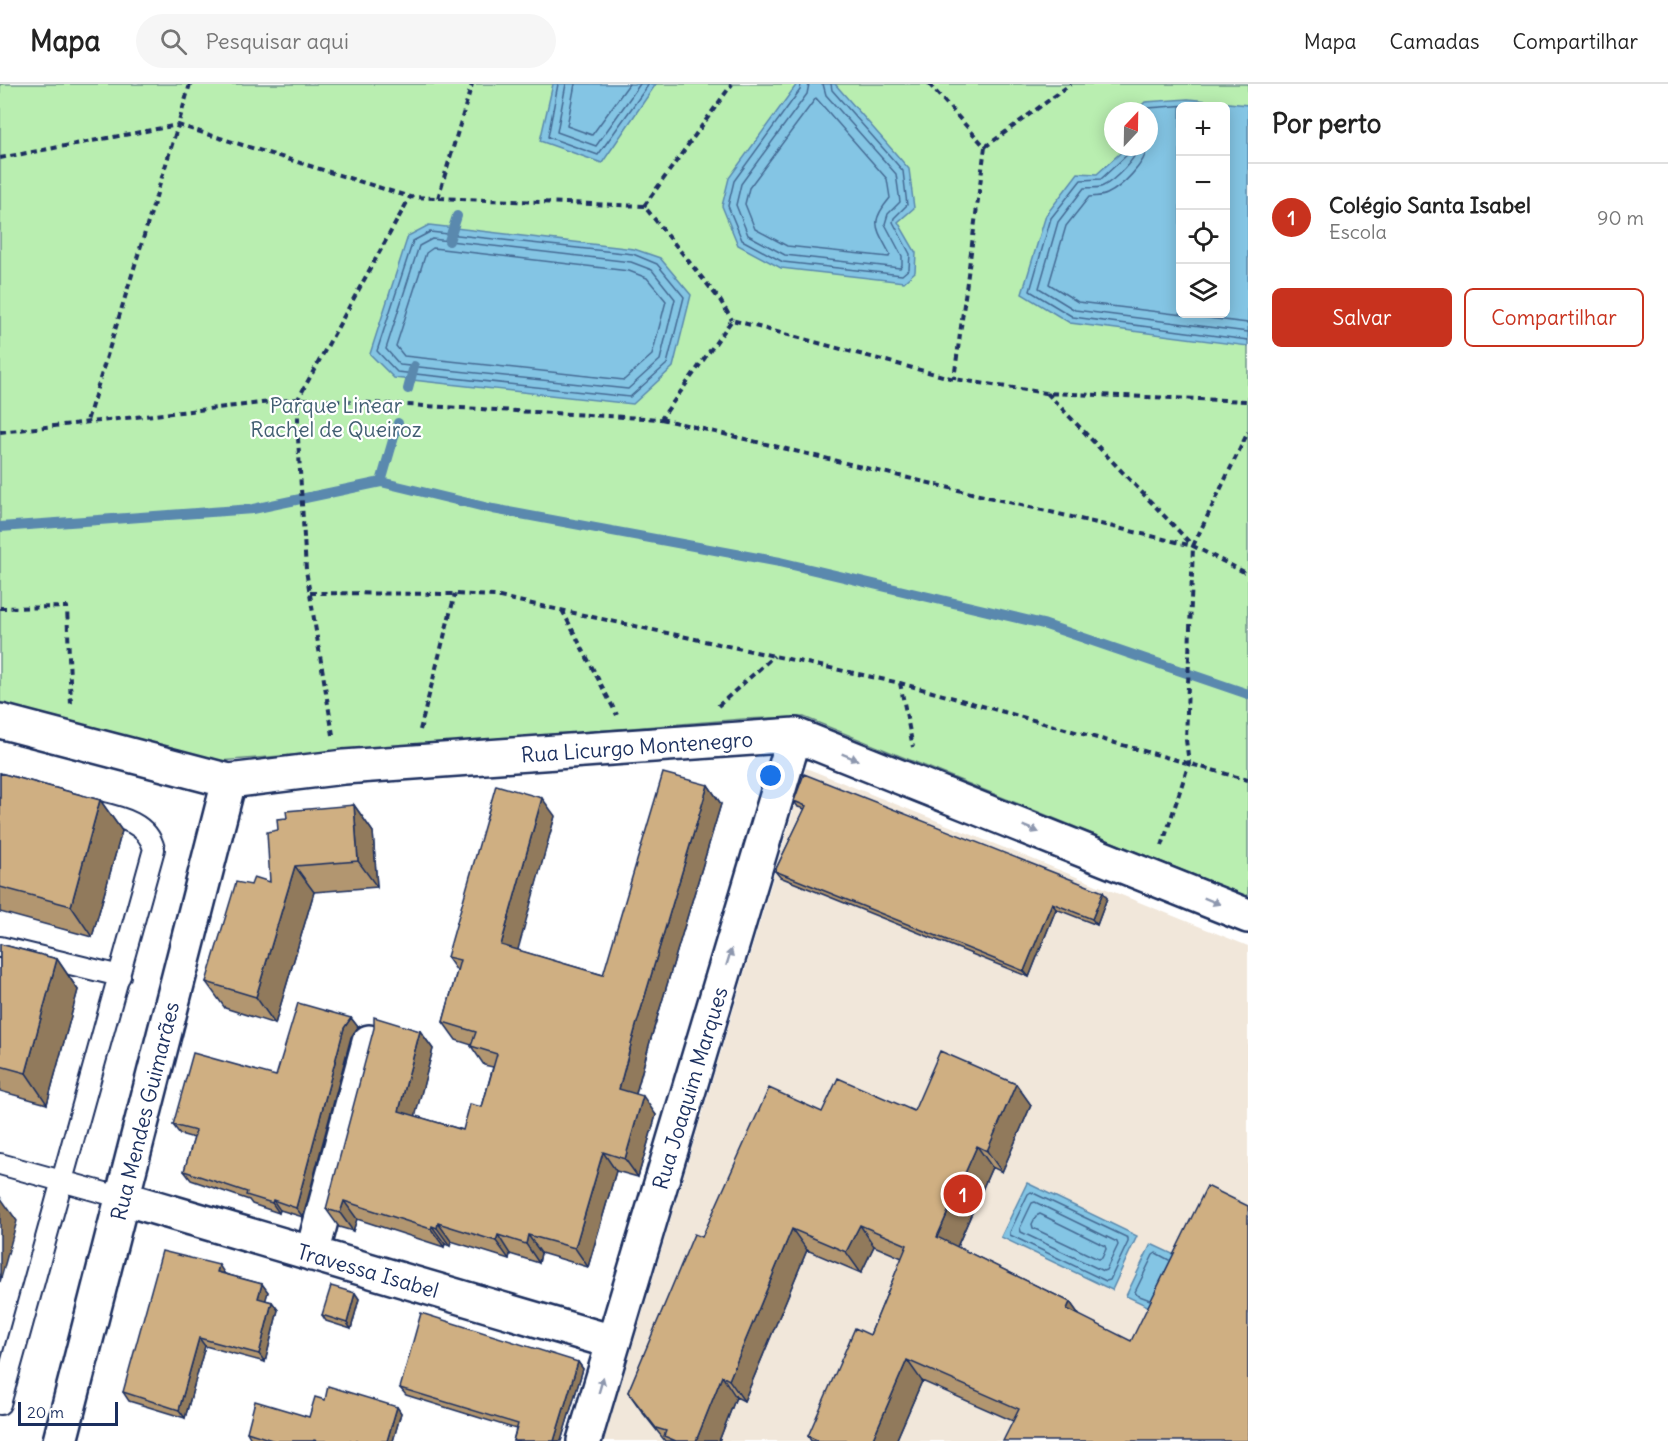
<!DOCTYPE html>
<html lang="pt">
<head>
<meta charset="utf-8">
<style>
	body { margin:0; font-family:Delius,sans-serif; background:#f6f6f6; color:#222 }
	.controls { position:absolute; right:18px; top:18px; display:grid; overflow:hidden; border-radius:9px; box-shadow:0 3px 15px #0003 }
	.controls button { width:54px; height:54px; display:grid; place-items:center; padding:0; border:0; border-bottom:2px solid #e0e0e0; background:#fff; color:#222; font:30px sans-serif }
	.compass { position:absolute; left:1104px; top:18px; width:54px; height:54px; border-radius:50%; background:#fff; box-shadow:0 3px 15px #0003; rotate:22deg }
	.scale { position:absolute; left:18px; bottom:15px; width:100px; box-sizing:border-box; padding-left:6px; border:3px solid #1b2f5e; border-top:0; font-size:16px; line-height:21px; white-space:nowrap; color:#1b2f5e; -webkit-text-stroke:4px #fff; paint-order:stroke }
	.you { position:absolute; left:771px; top:692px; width:21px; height:21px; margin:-15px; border:4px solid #fff; border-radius:50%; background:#1a73e8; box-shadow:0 0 0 9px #1a73e833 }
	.badge { display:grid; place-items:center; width:39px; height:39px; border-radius:50%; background:#c8321e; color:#fff; font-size:20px; font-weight:700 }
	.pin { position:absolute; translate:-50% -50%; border:3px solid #fff; box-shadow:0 2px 6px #0006 }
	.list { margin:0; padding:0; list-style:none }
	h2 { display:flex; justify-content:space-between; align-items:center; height:78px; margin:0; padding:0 24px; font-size:26px }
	h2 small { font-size:20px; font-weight:400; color:#767676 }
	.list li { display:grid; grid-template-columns:39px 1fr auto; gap:18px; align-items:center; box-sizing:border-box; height:108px; padding:0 24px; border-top:2px solid #e0e0e0 }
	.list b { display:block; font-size:22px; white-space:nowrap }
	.list p { margin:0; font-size:20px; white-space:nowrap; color:#767676 }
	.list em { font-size:20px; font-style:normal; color:#767676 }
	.actions { display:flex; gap:12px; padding:18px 24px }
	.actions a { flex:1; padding:14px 0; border:2px solid #c8321e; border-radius:9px; text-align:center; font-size:21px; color:#c8321e }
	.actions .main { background:#c8321e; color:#fff }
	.icon { flex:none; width:33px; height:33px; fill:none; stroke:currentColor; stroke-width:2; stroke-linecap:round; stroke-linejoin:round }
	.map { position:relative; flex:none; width:1248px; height:1357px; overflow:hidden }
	header { display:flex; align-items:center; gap:36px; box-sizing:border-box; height:84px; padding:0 30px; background:#fff; border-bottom:2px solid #e0e0e0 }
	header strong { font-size:28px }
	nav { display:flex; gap:33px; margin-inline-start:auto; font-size:21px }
	.search { width:420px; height:54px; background:#f6f6f6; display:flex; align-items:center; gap:15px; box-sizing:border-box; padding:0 21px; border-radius:33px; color:#767676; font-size:22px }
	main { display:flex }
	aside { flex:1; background:#fff }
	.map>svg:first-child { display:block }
</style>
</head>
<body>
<header>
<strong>Mapa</strong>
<div class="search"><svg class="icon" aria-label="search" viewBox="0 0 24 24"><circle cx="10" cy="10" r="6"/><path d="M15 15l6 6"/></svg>Pesquisar aqui</div>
<nav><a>Mapa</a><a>Camadas</a><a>Compartilhar</a></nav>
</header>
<main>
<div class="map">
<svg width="1248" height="1357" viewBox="0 0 1248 1357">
	<rect width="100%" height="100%" fill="#fff"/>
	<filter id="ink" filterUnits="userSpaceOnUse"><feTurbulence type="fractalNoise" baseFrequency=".0167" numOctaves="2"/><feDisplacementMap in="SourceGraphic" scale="12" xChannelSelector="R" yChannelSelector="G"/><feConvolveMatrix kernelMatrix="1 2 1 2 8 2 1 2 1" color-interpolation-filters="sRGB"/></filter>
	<g filter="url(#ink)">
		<path fill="#f1e7da" d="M806 684 1248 862V1357H604Z"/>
		<path fill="#b9eeb0" stroke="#6a8e87" stroke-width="1.5" fill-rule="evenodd" d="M0 0H1248V813L804 633 743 635 219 677 169 670 0 625ZM1180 22H1226V230H1180ZM1113 27H1149V63H1113Z"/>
		<path fill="#84c5e4" stroke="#5a89ae" stroke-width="1.5" fill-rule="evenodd" d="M553 0H656L602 79 540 57Z
			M797 0H835L909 85 914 124 898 138 916 169 915 188 904 198 781 184 738 161 722 122 729 94Z
			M1188 15 1248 21V262L1070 239 1022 210 1046 131 1078 89 1097 90 1127 63H1149V27H1136L1145 18ZM1180 22H1226V230H1180Z
			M429 141 634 165 660 174 691 211 673 283 633 320 394 294 370 270 408 152Z
			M1027 1099 1137 1152 1112 1206 1001 1153Z
			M1151 1160 1179 1173 1154 1225 1126 1212Z"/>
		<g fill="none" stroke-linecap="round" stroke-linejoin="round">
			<path stroke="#456b94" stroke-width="1.5" d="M558 0 548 53 598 71 649 0
				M566 0 557 48 596 62 640 0
				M575 0 567 42 592 51 629 0
				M801 0 800 6 734 97 728 122 742 156 783 178 902 191 909 185 910 170 893 138 894 134 907 121 903 87 832 6 831 0
				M809 0 807 10 741 100 736 121 748 151 785 171 900 184 902 181V172L885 140 888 130 900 118 896 90 826 11 823 0
				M816 14 887 95 890 114C869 139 876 143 890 170L889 173 787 162 755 145 745 120 749 104Z
				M1144 27 1148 24 1188 21 1207 22
				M1130 63 1128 70 1101 95 1081 96 1051 134 1030 207 1073 233 1248 256
				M1138 63C1137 74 1114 97 1103 102 1098 105 1090 103 1084 104L1058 138 1039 204 1075 226 1248 248
				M1147 63C1146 79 1122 103 1107 110 1101 113 1095 112 1089 113L1066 142 1049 200 1078 218 1248 239
				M430 148 633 170 657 180 684 213 667 280 630 313 397 288 377 267 413 157Z
				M432 155 631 178 652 186 675 215 660 276 628 305 400 281 386 265 419 162Z
				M433 164 629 187 647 194 666 217 652 271 624 296 404 272 396 262 426 169Z
				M1031 1108 1128 1154V1158L1110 1196 1106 1197 1010 1151V1148L1028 1110Z
				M1035 1118 1117 1158 1118 1161 1106 1186 1103 1187 1021 1148 1020 1144 1032 1119Z
				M1040 1130 1105 1162 1106 1165 1102 1174 1098 1175 1033 1144 1032 1140 1036 1132Z
				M1150 1216 1137 1211 1135 1208 1153 1171 1156 1169 1169 1176"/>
			<path stroke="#5a89ae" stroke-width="10" d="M449 157 457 132
				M408 305 414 282
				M381 398 398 339
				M0 443 253 425 381 398 493 425 780 478 1043 540 1248 610"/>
			<defs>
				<path id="lane" d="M0 863 120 892
					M0 1080 123 1114
					M0 1320 154 765C147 735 112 732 86 725"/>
				<path id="street" d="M0 637 229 697 344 683 795 651 1248 832
					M123 1114 613 1258
					M312 1170 369 958
					M60 1357 229 697
					M584 1357 795 651"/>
			</defs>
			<use href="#lane" stroke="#1b2f5e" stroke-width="24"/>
			<use href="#street" stroke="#1b2f5e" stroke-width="38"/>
			<path stroke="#1b2f5e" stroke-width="4" stroke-dasharray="6 4.5" stroke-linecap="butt" d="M190 0 178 41 410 113
				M929 0 985 63 954 295
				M985 63 1071 0
				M0 74 178 41 87 337
				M438 114 472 0
				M644 122 732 0
				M1047 309 1193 462
				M661 335 1193 462 1248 490
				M0 348 298 315 661 335 732 236 954 295 1046 309 1248 317
				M310 509 455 510 495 512 900 599 1248 696
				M0 524 67 523 71 621
				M562 526 617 631
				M900 599 913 663
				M718 622 774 572
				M420 646 455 510
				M333 651 306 486 298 354V315L410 113 644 122 720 216 732 236
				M1162 762 1189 679 1186 656 1193 462 1248 348"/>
			<use href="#lane" stroke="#fff" stroke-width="20"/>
			<use href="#street" stroke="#fff" stroke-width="33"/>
		</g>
		<path fill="#b29670" stroke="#1b2f5e" stroke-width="1.5" d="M0 689 100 716 122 747 92 853 0 828Z
			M708 701 721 720 649 961 636 1010 656 1031 638 1093 616 1087 588 1183 541 1169 539 1179 510 1170 509 1175 451 1157 450 1162 445 1160 444 1163 357 1135 353 1147 339 1143 326 1125 420 947 433 965 415 1032 463 1046 482 1023 493 983 484 981 471 962 472 961 456 956 443 938 457 887 447 873 555 732 517 866 603 891Z
			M794 717 1107 814 1097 841 1056 825 1029 893 780 793 775 787 805 725 798 723Z
			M354 721 373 748 377 803 314 808 275 940 225 924 206 898 251 801 270 798 278 746 287 734Z
			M0 860 57 875 78 906 47 1020 0 1007Z
			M351 934 358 943 351 953 303 1133 280 1126 279 1129 252 1120 249 1116 191 1096 184 1087 194 1054 180 1050 173 1041 276 992Z
			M1016 1000 1031 1021 1002 1088 992 1083 957 1163 1070 1218 1079 1231 1248 1357 1013 1337 922 1297 896 1357H811L808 1352 870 1251 902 1174 874 1162 861 1189 807 1166 744 1317 736 1313 719 1357H665L643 1329 628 1308 702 1153 822 1028 914 1027Z
			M225 1190 262 1200 268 1208 265 1216 272 1218 278 1226 265 1278 205 1262 185 1334 129 1317 123 1308Z
			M355 1209 359 1215 351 1245 326 1237 322 1231Z
			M578 1278 583 1285 561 1357H513L516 1345 406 1311 400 1304Z
			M325 1316 397 1323 401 1329 393 1357H259L251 1355 247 1348 309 1333Z"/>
		<path fill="#917a5b" stroke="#1b2f5e" stroke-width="1.5" d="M708 701 721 720 649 961 632 1024 619 1005 636 942Z
			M542 714 555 732 514 880 501 861Z
			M100 716 122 747 92 853 71 822Z
			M354 721 373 748 377 803 358 777Z
			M295 782 314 808 275 940 256 913Z
			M1103 808 1107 814 1097 841 1092 835Z
			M1052 819 1056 825 1029 893 1024 887Z
			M57 875 78 906 47 1020 26 989Z
			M351 934 358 943 351 953 303 1133 296 1124 344 944Z
			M420 947 433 965 412 1045 399 1027Z
			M1016 1000 1031 1021 1002 1088 987 1067Z
			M643 1012 656 1031 638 1093 625 1075Z
			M977 1062 992 1083 952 1174 937 1153Z
			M603 1068 616 1087 588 1183 575 1164Z
			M0 1113 17 1137 0 1198Z
			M273 1116 280 1126 279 1129 272 1119Z
			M344 1117 357 1135 353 1147 340 1129Z
			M438 1139 451 1157 450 1162 437 1144Z
			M860 1141 874 1162 861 1189 846 1168Z
			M432 1142 445 1160 444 1163 431 1145Z
			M792 1145 807 1166 744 1317 729 1296Z
			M498 1151 510 1170 509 1175 496 1157Z
			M528 1151 541 1169 539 1179 526 1160Z
			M219 1181 225 1190 217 1188Z
			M262 1200 268 1208 264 1222 258 1214Z
			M355 1209 359 1215 351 1245 347 1239Z
			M272 1218 278 1226 265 1278 259 1270Z
			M1070 1218 1085 1239 1067 1225Z
			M199 1254 205 1262 185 1334 179 1326Z
			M907 1276 922 1297 896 1357H872Z
			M578 1278 583 1285 561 1357H554Z
			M722 1292 736 1313 719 1357H696Z
			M397 1323 401 1329 393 1357H387Z"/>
		<path fill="#cfaf82" stroke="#1b2f5e" stroke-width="1.5" d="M0 689 100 716 71 822 0 803Z
			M663 689 708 701 636 942 619 1005 643 1012 625 1075 603 1068 575 1164 528 1151 526 1160 498 1151 496 1157 438 1139 437 1144 432 1142 431 1145 344 1117 340 1129 326 1125 374 944V933L420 947 399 1027 463 1046 470 1020 482 1023 497 970 471 962 476 948 443 938 460 876 447 873 496 701 542 714 501 861 603 891Z
			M804 690 1103 808 1092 835 1052 819 1024 887 775 787 806 722 794 717Z
			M354 721 358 777 295 782 256 913 206 898 236 798 251 801 254 793 270 798 267 748 278 746 277 735 287 734 286 727Z
			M0 860 57 875 26 989 0 982Z
			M298 919 351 934 344 944 296 1124 273 1116 272 1119 246 1111 247 1108 184 1087 196 1047 173 1041 193 969 276 992Z
			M940 967 1016 1000 987 1067 977 1062 937 1153 1070 1218 1067 1225 1131 1257 1207 1102 1248 1122V1357H1003L1019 1325 907 1276 872 1357H819L808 1352 855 1244 870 1251 907 1161 860 1141 846 1168 792 1145 729 1296 722 1292 696 1357H676L664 1352 666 1347 656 1344 628 1308 694 1150 702 1153 769 1004 822 1028 838 994 914 1027Z
			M162 1167 219 1181 217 1188 262 1200 258 1214 272 1218 259 1270 199 1254 179 1326 123 1308Z
			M331 1202 355 1209 347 1239 322 1231Z
			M421 1229 578 1278 554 1357H513L518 1340 400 1304Z
			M328 1302 397 1323 387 1357H318L314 1356 313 1357H275L247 1348 255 1317 309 1333 315 1313 325 1316Z"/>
		<defs><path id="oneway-solid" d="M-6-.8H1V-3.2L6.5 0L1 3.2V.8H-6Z" transform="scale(1.5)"/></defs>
		<g fill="#8d97ae">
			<use href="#oneway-solid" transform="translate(850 673) rotate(22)"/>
			<use href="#oneway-solid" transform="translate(1031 745) rotate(22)"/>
			<use href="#oneway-solid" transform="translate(1212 817) rotate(22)"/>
			<use href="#oneway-solid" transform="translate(729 873) rotate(-73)"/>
			<use href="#oneway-solid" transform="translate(601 1301) rotate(-74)"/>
		</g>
	</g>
	<g text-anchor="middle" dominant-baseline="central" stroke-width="4.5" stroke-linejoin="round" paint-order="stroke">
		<g font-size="21" fill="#425f72" stroke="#fff">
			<text x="336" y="321">Parque Linear<tspan x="336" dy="24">Rachel de Queiroz</tspan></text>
		</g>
		<g font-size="21" fill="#1b2f5e" stroke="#fff">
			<text transform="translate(637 663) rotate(-4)">Rua Licurgo Montenegro</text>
			<text transform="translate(690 1004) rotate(-73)">Rua Joaquim Marques</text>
			<text transform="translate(145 1027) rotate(-76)">Rua Mendes Guimarães</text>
			<text transform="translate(368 1187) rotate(16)">Travessa Isabel</text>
		</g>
	</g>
</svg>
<div class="controls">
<button>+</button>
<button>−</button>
<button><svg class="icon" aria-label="locate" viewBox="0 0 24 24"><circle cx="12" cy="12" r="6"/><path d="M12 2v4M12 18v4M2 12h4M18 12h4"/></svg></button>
<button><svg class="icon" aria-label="layers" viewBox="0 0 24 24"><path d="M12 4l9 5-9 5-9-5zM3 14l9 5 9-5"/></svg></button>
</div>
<svg class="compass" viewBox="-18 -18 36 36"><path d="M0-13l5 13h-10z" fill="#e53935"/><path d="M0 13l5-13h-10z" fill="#767676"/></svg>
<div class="scale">20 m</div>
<div class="you"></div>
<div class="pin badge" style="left:963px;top:1110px">1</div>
</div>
<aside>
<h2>Por perto<small></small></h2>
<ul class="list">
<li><span class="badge">1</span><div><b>Colégio Santa Isabel</b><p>Escola</p></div><em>90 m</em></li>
</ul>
<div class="actions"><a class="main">Salvar</a><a>Compartilhar</a></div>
</aside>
</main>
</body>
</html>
